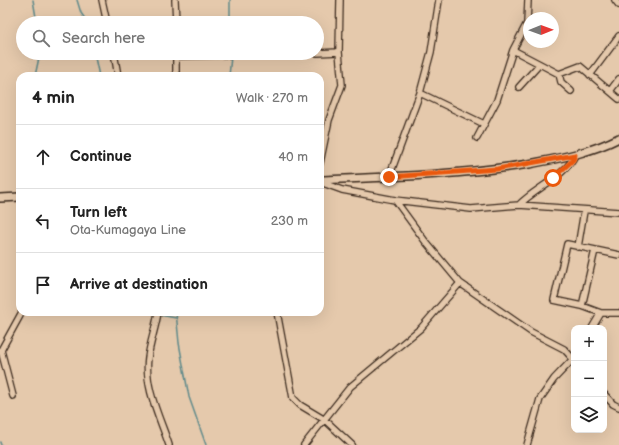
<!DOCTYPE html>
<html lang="en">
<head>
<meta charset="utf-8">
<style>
	body { margin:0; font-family:"Balsamiq Sans",sans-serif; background:#f2f2f2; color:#222 }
	.controls { position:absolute; right:12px; bottom:12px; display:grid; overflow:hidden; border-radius:8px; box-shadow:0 4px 16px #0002 }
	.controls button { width:36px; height:36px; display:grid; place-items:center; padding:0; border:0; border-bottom:1px solid #e0e0e0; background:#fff; color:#222; font:20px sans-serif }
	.compass { position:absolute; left:523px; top:12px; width:36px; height:36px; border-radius:50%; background:#fff; box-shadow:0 4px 16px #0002; rotate:89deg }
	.stop { position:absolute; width:12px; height:12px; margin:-9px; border:3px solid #ea580c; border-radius:50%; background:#fff }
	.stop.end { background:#ea580c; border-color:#fff; box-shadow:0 1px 4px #0008 }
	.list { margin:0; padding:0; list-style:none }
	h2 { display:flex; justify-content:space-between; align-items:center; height:52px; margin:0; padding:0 16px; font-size:17px }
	h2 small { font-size:13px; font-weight:400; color:#767676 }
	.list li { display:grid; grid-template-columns:26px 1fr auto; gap:12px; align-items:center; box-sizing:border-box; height:64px; padding:0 16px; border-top:1px solid #e0e0e0 }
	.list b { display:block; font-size:15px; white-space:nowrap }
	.list p { margin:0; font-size:13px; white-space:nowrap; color:#767676 }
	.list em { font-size:13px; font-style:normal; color:#767676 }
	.icon { flex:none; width:22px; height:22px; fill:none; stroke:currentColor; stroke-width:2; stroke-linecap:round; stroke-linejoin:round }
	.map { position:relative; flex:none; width:619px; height:445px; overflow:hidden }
	.search { position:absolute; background:#fff; box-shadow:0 4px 16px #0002; left:16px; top:16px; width:308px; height:44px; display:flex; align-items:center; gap:10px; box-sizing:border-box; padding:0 14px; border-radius:22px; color:#767676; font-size:15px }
	.panel { position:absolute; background:#fff; box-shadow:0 4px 16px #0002; left:16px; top:72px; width:308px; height:244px; border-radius:12px }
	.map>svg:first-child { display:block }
</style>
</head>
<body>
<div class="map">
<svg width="619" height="445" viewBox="0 0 619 445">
	<rect width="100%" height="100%" fill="#e5c9ac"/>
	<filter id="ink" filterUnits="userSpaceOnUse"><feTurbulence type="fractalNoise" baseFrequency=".025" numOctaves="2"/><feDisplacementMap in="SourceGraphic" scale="8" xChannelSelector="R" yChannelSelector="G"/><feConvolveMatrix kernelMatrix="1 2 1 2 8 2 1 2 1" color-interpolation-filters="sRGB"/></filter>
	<g filter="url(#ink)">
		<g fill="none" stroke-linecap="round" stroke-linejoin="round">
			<path stroke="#608a8b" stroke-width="1.5" d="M33 0 37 23
				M77 0 81 13 88 23
				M230 0V23
				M94 53 99 76
				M35 76 40 53
				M229 76 231 57
				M176 312 179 343 189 397 206 445
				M160 315 176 318
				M0 442 1 445"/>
			<defs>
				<path id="minor" d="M102 0 107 23
					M175 0 176 23
					M615 0 619 5
					M513 50 559 74 580 66 619 99
					M114 53 118 76
					M176 53V76
					M317 53 339 52
					M176 56 312 53
					M559 74 561 82 571 91
					M590 75 619 36
					M519 87 539 65
					M610 91 619 79
					M420 93 484 124
					M477 138 497 100 513 50 527 23 528 0
					M320 163 329 120 342 85 339 52 340 0
					M389 177 420 93 431 52 439 0
					M320 182 342 190 395 200 471 209 519 205 619 212
					M395 200 425 241 460 283 531 332 564 349 574 360
					M519 205C534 189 566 176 575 155
					M578 247 584 211
					M582 306 595 250
					M158 312C156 327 150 342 148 358 144 387 160 418 169 445
					M277 312 293 398 300 405 325 420 352 445
					M601 313 582 306 554 300 567 244 619 255
					M592 328 601 313H619
					M1 350 13 396
					M0 352 22 312
					M604 394 613 404 619 407
					M304 445 350 387 421 328 460 283
					M527 445 540 399 554 379 574 358"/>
				<path id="major" d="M320 180C390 177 460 175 529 164 560 158 590 153 619 138
					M0 198 20 197"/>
			</defs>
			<use href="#minor" stroke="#3b2a1e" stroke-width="8"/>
			<use href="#major" stroke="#3b2a1e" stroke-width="10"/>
			<use href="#minor" stroke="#e5c9ac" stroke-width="5.5"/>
			<use href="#major" stroke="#e5c9ac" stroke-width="7"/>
		</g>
	</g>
	<g fill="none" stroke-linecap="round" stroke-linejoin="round" filter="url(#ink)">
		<path stroke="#ea580c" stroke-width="5" d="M389 177 497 169 575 155 573 160 553 178"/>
	</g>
</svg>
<div class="controls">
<button>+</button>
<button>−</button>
<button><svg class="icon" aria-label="layers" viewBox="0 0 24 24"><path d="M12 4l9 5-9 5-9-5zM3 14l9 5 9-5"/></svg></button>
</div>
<svg class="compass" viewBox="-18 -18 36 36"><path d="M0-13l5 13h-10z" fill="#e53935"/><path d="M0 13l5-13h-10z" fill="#767676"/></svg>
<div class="stop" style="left:553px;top:178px"></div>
<div class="stop end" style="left:389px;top:177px"></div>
<div class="search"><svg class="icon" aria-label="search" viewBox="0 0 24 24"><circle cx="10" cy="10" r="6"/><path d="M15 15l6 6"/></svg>Search here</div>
<section class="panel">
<h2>4 min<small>Walk · 270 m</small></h2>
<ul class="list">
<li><svg class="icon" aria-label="ahead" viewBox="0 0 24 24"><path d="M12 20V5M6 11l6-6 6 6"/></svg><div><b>Continue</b></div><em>40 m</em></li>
<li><svg class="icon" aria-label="left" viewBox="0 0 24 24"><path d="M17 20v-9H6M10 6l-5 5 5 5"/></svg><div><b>Turn left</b><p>Ota-Kumagaya Line</p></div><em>230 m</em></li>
<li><svg class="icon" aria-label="arrive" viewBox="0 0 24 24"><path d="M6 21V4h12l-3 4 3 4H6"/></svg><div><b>Arrive at destination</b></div></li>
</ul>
</section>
</div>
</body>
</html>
